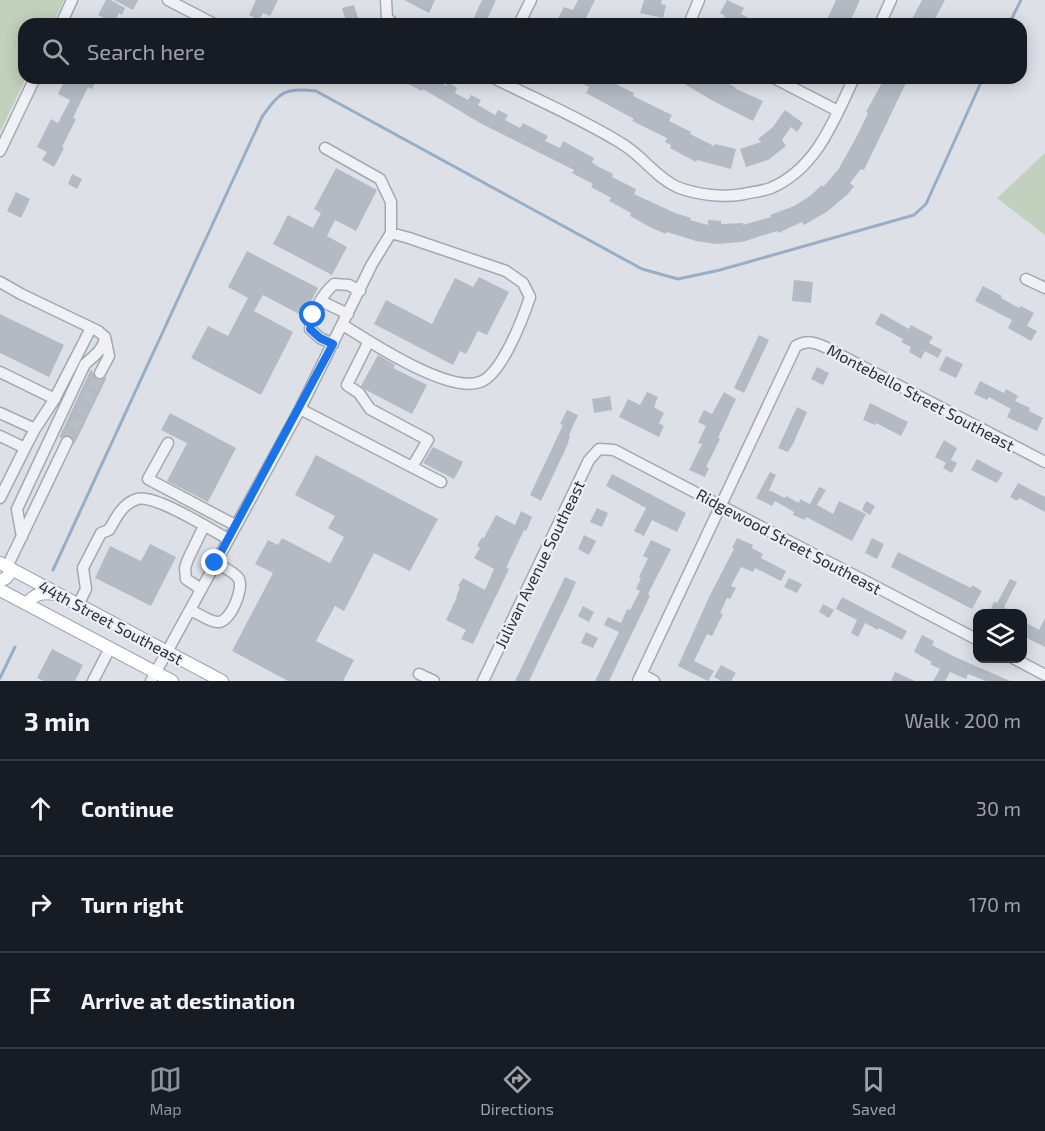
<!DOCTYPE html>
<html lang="en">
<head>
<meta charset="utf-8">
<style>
	body { margin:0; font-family:"Exo 2",sans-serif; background:#242831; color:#f1f3f6 }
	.controls { position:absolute; right:18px; bottom:18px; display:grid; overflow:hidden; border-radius:12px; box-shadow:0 3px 15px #0003 }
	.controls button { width:54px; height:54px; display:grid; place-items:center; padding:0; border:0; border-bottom:2px solid #363941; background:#171b24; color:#f1f3f6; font:30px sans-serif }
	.stop { position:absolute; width:18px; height:18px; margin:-14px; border:4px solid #1a73e8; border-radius:50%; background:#fff }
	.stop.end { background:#1a73e8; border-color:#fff; box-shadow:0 2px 6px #0008 }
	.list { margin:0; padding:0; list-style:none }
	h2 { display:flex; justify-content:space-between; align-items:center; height:78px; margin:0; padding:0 24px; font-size:26px }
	h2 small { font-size:20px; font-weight:400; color:#9ea1a6 }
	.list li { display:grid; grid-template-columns:39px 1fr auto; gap:18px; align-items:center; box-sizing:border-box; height:96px; padding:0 24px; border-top:2px solid #363941 }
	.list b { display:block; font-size:22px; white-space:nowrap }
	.list em { font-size:20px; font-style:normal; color:#9ea1a6 }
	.icon { flex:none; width:33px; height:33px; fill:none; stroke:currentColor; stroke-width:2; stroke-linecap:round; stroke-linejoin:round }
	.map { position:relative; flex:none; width:1045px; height:681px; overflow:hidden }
	.search { position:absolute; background:#171b24; box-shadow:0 3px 15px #0003; left:18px; right:18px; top:18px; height:66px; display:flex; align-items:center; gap:15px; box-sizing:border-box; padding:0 21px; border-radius:18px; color:#9ea1a6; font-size:22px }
	.sheet { height:366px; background:#171b24 }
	nav { display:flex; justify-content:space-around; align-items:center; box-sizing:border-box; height:84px; border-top:2px solid #363941; background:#171b24; font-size:16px; color:#9ea1a6 }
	nav a { display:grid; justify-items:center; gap:3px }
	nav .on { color:#8c9099 }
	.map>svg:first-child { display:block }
</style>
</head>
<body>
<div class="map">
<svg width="1045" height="681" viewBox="0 0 1045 681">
	<rect width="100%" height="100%" fill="#dde1e7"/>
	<path fill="#c2d1be" d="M0 0H64L52 24H24V78H26L0 132Z
		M1045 153V235L997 198Z"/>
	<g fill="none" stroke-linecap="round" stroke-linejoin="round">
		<path stroke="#98aec7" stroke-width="3" d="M1009 24 1021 0
			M53 570 262 117C280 92 284 87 316 91L642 269 678 279 720 270 914 215 926 204 983 78
			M0 678 15 647"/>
	</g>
	<path fill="#b4bac3" d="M106 0H111L125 8 122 15 119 13 114 23 98 15Z
		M114 0H138L133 10Z
		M256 0H278L270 16 263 13 259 20 249 15Z
		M404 0H435L429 13Z
		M482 0H496L485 24H471Z
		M578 0H595L583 24H571L558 18 564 7 573 10Z
		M644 0H662L661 4 666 5 663 18 640 13Z
		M727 0 744 8 741 14 760 24H721L725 16 720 13Z
		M836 0H860L849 24H825Z
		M922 0H945L932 24H921L912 19Z
		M354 5 360 24H347L342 8Z
		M66 78H97L92 89 88 87 73 118 76 119 62 147 64 148 54 167 42 160 47 152 37 147 51 119 58 123 70 100 58 94Z
		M396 78H433L446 86 448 82 457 88 455 93 468 100 471 95 481 100 478 105 495 115 498 110 508 115 505 120 520 128 523 123 548 136 545 141 560 148 563 141 594 158 592 162 597 166 613 174 612 177 636 189 634 194 675 213 691 218 690 220 708 225V220L721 221V224L743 223V225L771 217 770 215 794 206 810 196 822 185 823 187 838 170 858 134 868 113 866 112 883 81 887 83 889 78H895L906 83 864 170 861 169 850 183 854 186 848 194 828 211 804 225 802 222 778 233 777 231 742 242 716 244 696 241 667 232 666 234 650 227 630 216 631 213 609 201 611 198 591 187 593 184 572 173 574 170 480 123 423 89 422 91Z
		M570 78H604L634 93 633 96 672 115 669 121 691 132 690 134 714 146 715 144 736 149 731 169 697 160 696 162 670 148 671 145 665 142 667 138 632 121 634 119 586 93 589 87Z
		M674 78H723L722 80 735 87 734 88 763 101 753 121 715 102Z
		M785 110 803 123 797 132 791 127 782 140 786 146 768 160 746 167 740 149 761 142 758 139 772 128Z
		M336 168 377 190 356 231 335 220 327 236 347 247 332 275 273 244 288 215 313 228 321 213 314 209Z
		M72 174 82 179 77 189 68 184Z
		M16 192 30 199 21 218 7 211Z
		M247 251 318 288 303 316 263 295 254 311 293 332 261 395 191 358 208 326 228 336 248 298 228 287Z
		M479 277 509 292 487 335 478 331 466 354 460 351 453 365 374 324 386 300 432 324 455 278 473 287Z
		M794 280 813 282 811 303 792 301Z
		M983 286 1002 296 1001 298 1019 308 1021 306 1034 313 1027 326 1037 331 1031 341 1008 328 1012 320 975 301Z
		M881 313 909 329 911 325 933 337 929 343 942 350 938 358 925 351 921 359 909 352 911 347 901 342 903 339 875 324Z
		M0 314 64 345 49 377 0 353Z
		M759 335 769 340 744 393 734 388Z
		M378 355 395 365 393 368 427 385 412 414 366 390 361 386Z
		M946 356 963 364 956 378 939 370Z
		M817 367 829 373 823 385 811 379Z
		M91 369 97 380 107 377 74 445 73 438 70 435 59 438Z
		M980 381 1004 393 1006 389 1018 396 1015 401 1030 408 1029 411 1043 418 1037 431 1007 417 1011 409 989 397 987 400 974 394Z
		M647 392 658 397 654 407 664 413 659 423 664 426 659 437 619 417 628 399 640 405Z
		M724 392 736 399 718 438 720 439 706 467 709 468 705 477 689 470 702 444 698 443 706 426 698 422 704 410 712 414Z
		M610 396 612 410 594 413 592 399Z
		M870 403 908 422 901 436 876 423 875 425 863 420Z
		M797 407 807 412 793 444 788 452 778 448Z
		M567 410 578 415 569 435 570 436 567 446 541 501 530 495 563 425 560 424Z
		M170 413 236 448 208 502 167 481 187 443 161 430Z
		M944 440 957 448 951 460 957 463 952 473 943 468 946 463 935 457Z
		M433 447 463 462 454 479 423 463Z
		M316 455 438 519 410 571 374 553 344 611 335 606 316 641 354 660 343 681H288L232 651 273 573 255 564 268 540 278 545 282 538 330 563 344 537 328 528 335 516 295 495Z
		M977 459 1003 473 997 483 971 470Z
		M770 472 776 475 769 490 785 498 786 496 799 503 800 499 810 504 819 487 826 490 817 505 833 514 839 501 866 514 852 541 806 517 805 520 793 515 794 512 775 501 772 506 756 498Z
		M612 474 686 513 677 532 652 520 644 536 634 531 646 508 606 486Z
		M1018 483 1045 497V512L1019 498 1017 501 1010 497Z
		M866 501 875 506 870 515 862 510Z
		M597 508 608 513 602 527 590 522Z
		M521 511 532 517 526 531 524 530 506 568 509 569 473 644 461 639 466 630 446 620 457 597H456L460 587 458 586 463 578 485 590 494 569 474 558 480 548 477 546 482 537 484 538 496 515 515 525Z
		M584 535 596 541 589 555 578 549Z
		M737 538 753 545 752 548 763 554 761 558 786 571 781 581 755 568 753 572 741 567 731 586 736 588 730 599 727 598 720 613 723 614 712 636 707 634 694 661 714 671 708 681 678 666 710 595 734 549 732 548Z
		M872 538 884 544 877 559 865 553Z
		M651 540 671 549 648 594 650 596 609 681H595L619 632 604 625 608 617 621 623 627 609 630 610 640 591 636 589 641 578 639 577 648 558 643 556Z
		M150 544 176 557 151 606 95 578 110 546 141 561Z
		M898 552 971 588 972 585 982 591 972 609 891 567Z
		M565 577 576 582 570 596 529 681H515Z
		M789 578 802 584 797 593 784 587Z
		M1010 579 1017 582 1004 607 1017 614H988L994 602 997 603Z
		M842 597 907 631 902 640 879 628 878 630 865 623 858 637 851 633 857 620 836 609Z
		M823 604 834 610 829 618 819 612Z
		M583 606 594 612 589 622 578 616Z
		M1045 618V647L1023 636V621L1039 630Z
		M586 632 598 638 593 648 581 643Z
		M922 635 934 641 932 645 953 656 1010 681H986L968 674 966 679 950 672 945 681H933L940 669 930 664 932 662 914 652Z
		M52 649 83 665 75 681H44L37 678Z
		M721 665 736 673 731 681H721L714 677Z
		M895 672 915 681H891Z"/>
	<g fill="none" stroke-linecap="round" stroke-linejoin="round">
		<path stroke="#b9bdc5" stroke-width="10" stroke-dasharray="10 5" stroke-linecap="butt" d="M67 442 100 373"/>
		<defs>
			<path id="minor" d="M168 0 214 24
				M386 0 387 18 394 24
				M61 24 72 0
				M519 24 531 0
				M691 24V19L699 0
				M880 24 891 0
				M494 78C537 100 583 119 624 145 643 157 656 177 677 187 698 195 723 198 744 194 753 192 763 191 771 188 817 168 834 120 854 78
				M774 78 838 111
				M325 148 380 179 391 202V233
				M0 151 35 78
				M1026 279 1045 288
				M0 282 21 294 98 331 105 337C104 349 94 356 85 364L17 509 22 537
				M321 301 348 314
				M369 341 347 385 359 393 370 409 428 440 412 467
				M333 344 320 338 310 329C310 314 323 294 334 284L349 285 360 291
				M0 372 55 399
				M100 373 109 356 105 337
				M300 409 441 482
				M0 413 35 429 25 448
				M35 429 54 400 91 328
				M0 436 25 448 0 498
				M168 443 148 479 235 525
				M7 567 67 442
				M201 589 186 579 185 568 188 559 204 526
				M78 605 86 589 83 568 101 533 109 530C116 518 122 504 137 499 155 494 210 529 228 539
				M190 610C198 613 208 621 217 622 230 624 244 589 239 579 234 571 222 567 215 563
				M1013 658 1045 675
				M419 674 434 681
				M641 674 654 681
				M93 681 110 648
				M151 681 300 409 372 264 391 233 409 238 506 271 523 283 530 297C523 318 502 374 480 382 449 394 370 342 343 325
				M483 681 589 460 599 449 614 450 978 640
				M638 681 796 346C807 340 814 342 825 347L1045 462"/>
			<path id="major" d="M0 563 222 681
				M0 581 6 578 12 570
				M0 590 172 681
				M27 604C35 593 43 592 55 594"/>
		</defs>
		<use href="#minor" stroke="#a3a8b1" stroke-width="13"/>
		<use href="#major" stroke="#9ca5b2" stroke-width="14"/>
		<use href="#minor" stroke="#f0f1f5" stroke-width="10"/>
		<use href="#major" stroke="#fff" stroke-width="12"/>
	</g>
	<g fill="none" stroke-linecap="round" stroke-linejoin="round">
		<path stroke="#1a73e8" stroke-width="8" d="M215 563 333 344 320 338 310 329 313 315"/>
	</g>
	<g text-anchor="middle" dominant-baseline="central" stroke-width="4.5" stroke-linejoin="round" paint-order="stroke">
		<g font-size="16" fill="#272e3d" stroke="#ecf0f4">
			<text transform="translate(921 397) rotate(28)">Montebello Street Southeast</text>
			<text transform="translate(789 541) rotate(28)">Ridgewood Street Southeast</text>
			<text transform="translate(539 564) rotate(-64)">Julivan Avenue Southeast</text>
			<text transform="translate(111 622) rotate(28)">44th Street Southeast</text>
		</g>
	</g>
</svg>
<div class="controls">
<button><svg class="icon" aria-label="layers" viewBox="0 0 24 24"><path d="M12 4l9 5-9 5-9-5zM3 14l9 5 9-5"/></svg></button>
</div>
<div class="stop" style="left:313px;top:315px"></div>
<div class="stop end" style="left:215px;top:563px"></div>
<div class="search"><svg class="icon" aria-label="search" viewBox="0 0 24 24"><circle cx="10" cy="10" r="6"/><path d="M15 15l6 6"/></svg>Search here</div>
</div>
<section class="sheet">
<h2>3 min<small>Walk · 200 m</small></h2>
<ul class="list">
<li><svg class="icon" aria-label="ahead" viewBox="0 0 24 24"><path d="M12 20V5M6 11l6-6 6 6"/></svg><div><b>Continue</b></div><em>30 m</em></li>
<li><svg class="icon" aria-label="right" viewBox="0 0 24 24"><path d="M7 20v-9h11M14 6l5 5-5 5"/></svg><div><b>Turn right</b></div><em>170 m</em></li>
<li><svg class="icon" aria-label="arrive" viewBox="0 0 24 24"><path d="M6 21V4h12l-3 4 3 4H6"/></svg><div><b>Arrive at destination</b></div></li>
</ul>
</section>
<nav>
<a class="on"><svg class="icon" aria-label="map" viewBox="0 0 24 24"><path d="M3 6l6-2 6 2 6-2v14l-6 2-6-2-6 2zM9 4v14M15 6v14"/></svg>Map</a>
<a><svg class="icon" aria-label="directions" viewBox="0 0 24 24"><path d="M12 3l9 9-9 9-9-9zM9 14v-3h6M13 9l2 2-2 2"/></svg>Directions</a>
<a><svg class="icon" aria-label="saved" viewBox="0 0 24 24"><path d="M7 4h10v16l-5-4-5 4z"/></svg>Saved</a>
</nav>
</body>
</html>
